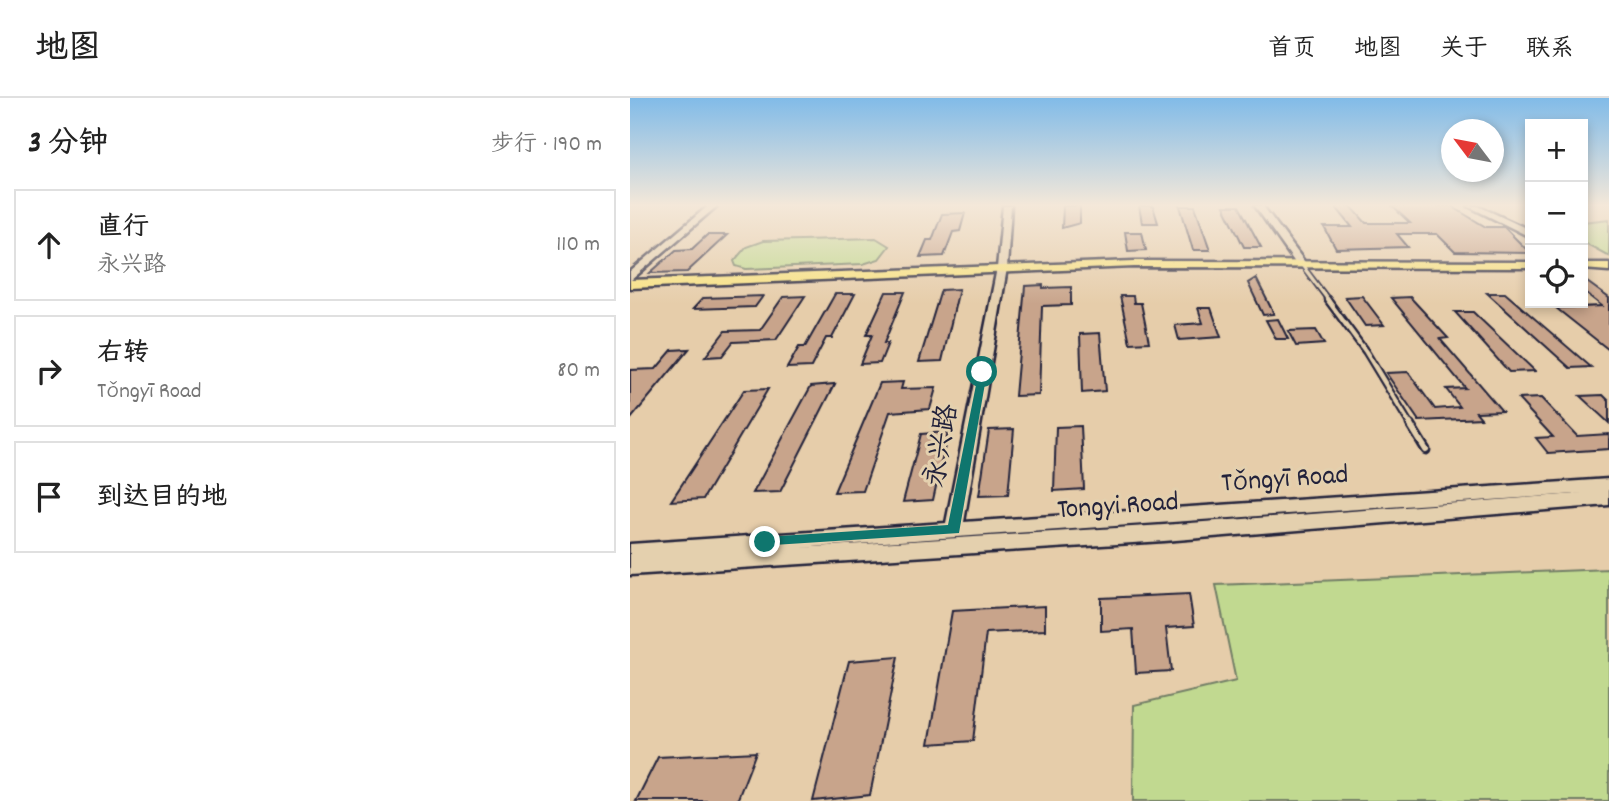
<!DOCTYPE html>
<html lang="zh">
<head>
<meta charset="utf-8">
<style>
	body { margin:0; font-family:Dekko,"LXGW WenKai TC",sans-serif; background:#f6f6f6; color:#222 }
	.controls { position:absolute; right:21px; top:21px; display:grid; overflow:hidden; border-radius:0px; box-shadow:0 4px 10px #0003 }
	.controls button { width:63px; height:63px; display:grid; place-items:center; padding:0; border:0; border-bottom:2px solid #e0e0e0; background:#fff; color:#222; font:35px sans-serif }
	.compass { position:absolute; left:811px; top:21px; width:63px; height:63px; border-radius:50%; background:#fff; box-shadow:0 4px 10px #0003; rotate:302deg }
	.stop { position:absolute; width:21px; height:21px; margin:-16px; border:5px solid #0f766e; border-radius:50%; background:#fff }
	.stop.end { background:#0f766e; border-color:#fff; box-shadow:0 2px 7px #0008 }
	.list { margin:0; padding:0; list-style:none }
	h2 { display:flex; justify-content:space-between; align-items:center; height:91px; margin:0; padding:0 28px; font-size:30px }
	h2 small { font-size:23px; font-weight:400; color:#767676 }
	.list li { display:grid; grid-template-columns:46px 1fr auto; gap:21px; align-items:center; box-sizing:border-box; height:112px; margin:0 14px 14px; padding:0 14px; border:2px solid #e0e0e0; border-radius:0px }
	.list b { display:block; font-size:26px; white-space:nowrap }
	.list p { margin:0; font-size:23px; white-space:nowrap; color:#767676 }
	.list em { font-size:23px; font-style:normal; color:#767676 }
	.icon { flex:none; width:38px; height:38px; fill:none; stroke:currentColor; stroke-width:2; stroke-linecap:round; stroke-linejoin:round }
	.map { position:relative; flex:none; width:979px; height:703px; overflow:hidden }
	header { display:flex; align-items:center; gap:42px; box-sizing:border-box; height:98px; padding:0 35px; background:#fff; border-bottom:2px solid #e0e0e0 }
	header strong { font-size:33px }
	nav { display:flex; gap:38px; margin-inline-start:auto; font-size:24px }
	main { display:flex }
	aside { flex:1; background:#fff }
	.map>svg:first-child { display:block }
</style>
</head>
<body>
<header>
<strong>地图</strong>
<nav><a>首页</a><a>地图</a><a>关于</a><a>联系</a></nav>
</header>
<main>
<aside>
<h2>3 分钟<small>步行 · 190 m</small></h2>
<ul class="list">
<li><svg class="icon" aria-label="ahead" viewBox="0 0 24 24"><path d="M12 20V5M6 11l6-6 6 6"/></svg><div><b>直行</b><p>永兴路</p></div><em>110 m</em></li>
<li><svg class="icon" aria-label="right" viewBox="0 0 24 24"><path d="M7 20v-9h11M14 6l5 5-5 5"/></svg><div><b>右转</b><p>Tǒngyī Road</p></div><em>80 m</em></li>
<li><svg class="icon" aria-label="arrive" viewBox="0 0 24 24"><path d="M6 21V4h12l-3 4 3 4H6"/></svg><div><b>到达目的地</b></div></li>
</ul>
</aside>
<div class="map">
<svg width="979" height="703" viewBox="0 0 979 703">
	<rect width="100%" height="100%" fill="#e6cdaa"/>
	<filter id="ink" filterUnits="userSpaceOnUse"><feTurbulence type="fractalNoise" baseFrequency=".0143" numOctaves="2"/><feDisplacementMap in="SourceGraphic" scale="14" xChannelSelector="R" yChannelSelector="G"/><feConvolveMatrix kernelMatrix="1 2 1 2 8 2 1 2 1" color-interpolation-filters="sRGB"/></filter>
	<g filter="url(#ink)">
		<path fill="#c1d990" stroke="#727e66" stroke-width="2" d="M979 121V158L953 144V124Z
			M246 140 259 148 249 161 233 166 116 171 106 168 104 163 116 149 133 143Z
			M979 471V703H503L504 607 606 583 586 487Z"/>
		<path fill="#c8a48b" stroke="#22223b" stroke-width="2" d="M433 108H450V125L432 130Z
			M509 108H523L528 125H512Z
			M550 108H565L580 152H563Z
			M594 108H609L631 149H614Z
			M705 108H721L736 125H780L762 108H821L856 129H874L900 155 825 154 807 136H767L778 149 706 151 694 129H722Z
			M335 115 330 133 323 134 314 158 290 159 297 142H302L312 116Z
			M495 134H512L516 152 498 153Z
			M77 137H97L57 174 20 175 46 152 62 151Z
			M626 180 644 216 633 217 618 185Z
			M953 181 979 200V252L926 210 972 208 953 193Z
			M413 187V190L441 189V207L412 208 409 297 385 298 395 188Z
			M329 191 312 263 289 264 311 192Z
			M256 194H275L254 245H258L250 265 230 266 242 237H236Z
			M857 195H875L961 269 940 270Z
			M205 196H225L202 240H196L181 269 157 270 169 249H175Z
			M133 198 125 209 63 211 73 200Z
			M175 198 146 242 103 244 92 258 75 259 95 233 130 232 153 199Z
			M490 198H503L504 205H511L519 244 500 245Z
			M732 198 754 227 735 228 715 199Z
			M780 199 818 240 810 241 872 313 846 314 851 320 789 323 756 275 778 274 805 311 830 309 816 291 835 290 761 200Z
			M568 210H581L591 239 549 242 545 227 573 225Z
			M825 214H843L905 273 879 274Z
			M648 221 658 241H646L636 222Z
			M686 232 694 246 666 248 658 233Z
			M470 235 475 293 452 295 450 236Z
			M59 251 0 322V272L26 271 42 252Z
			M273 284 271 291 306 290 300 311 260 314 233 393 204 394 250 285Z
			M205 286 150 394 123 395 181 288Z
			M138 291 73 401 41 403 114 292Z
			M973 297 979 303V325L950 298Z
			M911 300 947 338 979 336V351L918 355 906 340 923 339 888 301Z
			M451 328 454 391 424 393 426 329Z
			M384 331 378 397 349 398 359 332Z
			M318 334 303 402 273 404 291 336Z
			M559 496 564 528 536 530 541 573 506 575 503 531 471 533V500Z
			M415 508V532L356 535 343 643 299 646 322 513Z
			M268 559 240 697 183 703 219 563Z
			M126 654 107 703H6L28 659Z"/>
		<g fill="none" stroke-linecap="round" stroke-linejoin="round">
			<defs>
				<path id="lane-far2" d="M672 167 699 203"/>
				<path id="lane-far1" d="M697 201 736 254 781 328"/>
				<path id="lane" d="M780 326 796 352"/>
				<path id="secondary" d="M78 108H87L0 183V174Z
					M373 108H381L377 170 334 424 979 381V407L534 443 0 477V446L316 425 367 170ZM960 395 534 427 168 450Z
					M625 108H633L677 167 676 169H668Z
					M838 108H848L900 132V139Z"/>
				<path id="primary" d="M504 163 900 164V170L504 169 0 190V182Z
					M953 165H979V173L953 171Z"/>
			</defs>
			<use href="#lane-far2" stroke="#22223b" stroke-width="7"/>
			<use href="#lane-far1" stroke="#22223b" stroke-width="9"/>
			<use href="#lane" stroke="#22223b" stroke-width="11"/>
			<use href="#secondary" stroke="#22223b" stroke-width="5"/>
			<use href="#primary" stroke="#22223b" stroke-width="5"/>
			<use href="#lane-far2" stroke="#e4d0ae" stroke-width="3.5"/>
			<use href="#lane-far1" stroke="#e4d0ae" stroke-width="4.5"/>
			<use href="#lane" stroke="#e4d0ae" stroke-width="6"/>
			<use href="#secondary" fill="#e4d0ae" fill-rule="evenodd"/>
			<use href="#primary" fill="#f8e281" fill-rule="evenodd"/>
		</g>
	</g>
	<linearGradient id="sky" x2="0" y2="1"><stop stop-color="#81bbe8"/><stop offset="0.52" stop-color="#f4e8d9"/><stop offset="1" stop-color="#f4e8d9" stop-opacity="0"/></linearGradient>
	<rect width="979" height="206" fill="url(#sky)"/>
	<path fill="#0f766e" d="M349 272 357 274 329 435 130 448V441L135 439 318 427Z"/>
	<g text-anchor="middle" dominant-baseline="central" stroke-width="6" stroke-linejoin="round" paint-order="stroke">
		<g font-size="28" fill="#22223b" stroke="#e4d0ae">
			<text transform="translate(314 348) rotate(-80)">永兴路</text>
			<text transform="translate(655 383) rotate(-4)">Tǒngyī Road</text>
			<text transform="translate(488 410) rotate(-4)">Tongyi Road</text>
		</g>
	</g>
</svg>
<div class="controls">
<button>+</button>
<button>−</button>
<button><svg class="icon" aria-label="locate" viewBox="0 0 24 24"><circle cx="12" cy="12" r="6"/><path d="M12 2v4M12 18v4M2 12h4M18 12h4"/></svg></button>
</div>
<svg class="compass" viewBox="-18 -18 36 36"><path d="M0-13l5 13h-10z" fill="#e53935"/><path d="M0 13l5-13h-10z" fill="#767676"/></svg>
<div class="stop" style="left:352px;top:274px"></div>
<div class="stop end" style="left:135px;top:444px"></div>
</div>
</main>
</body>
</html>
